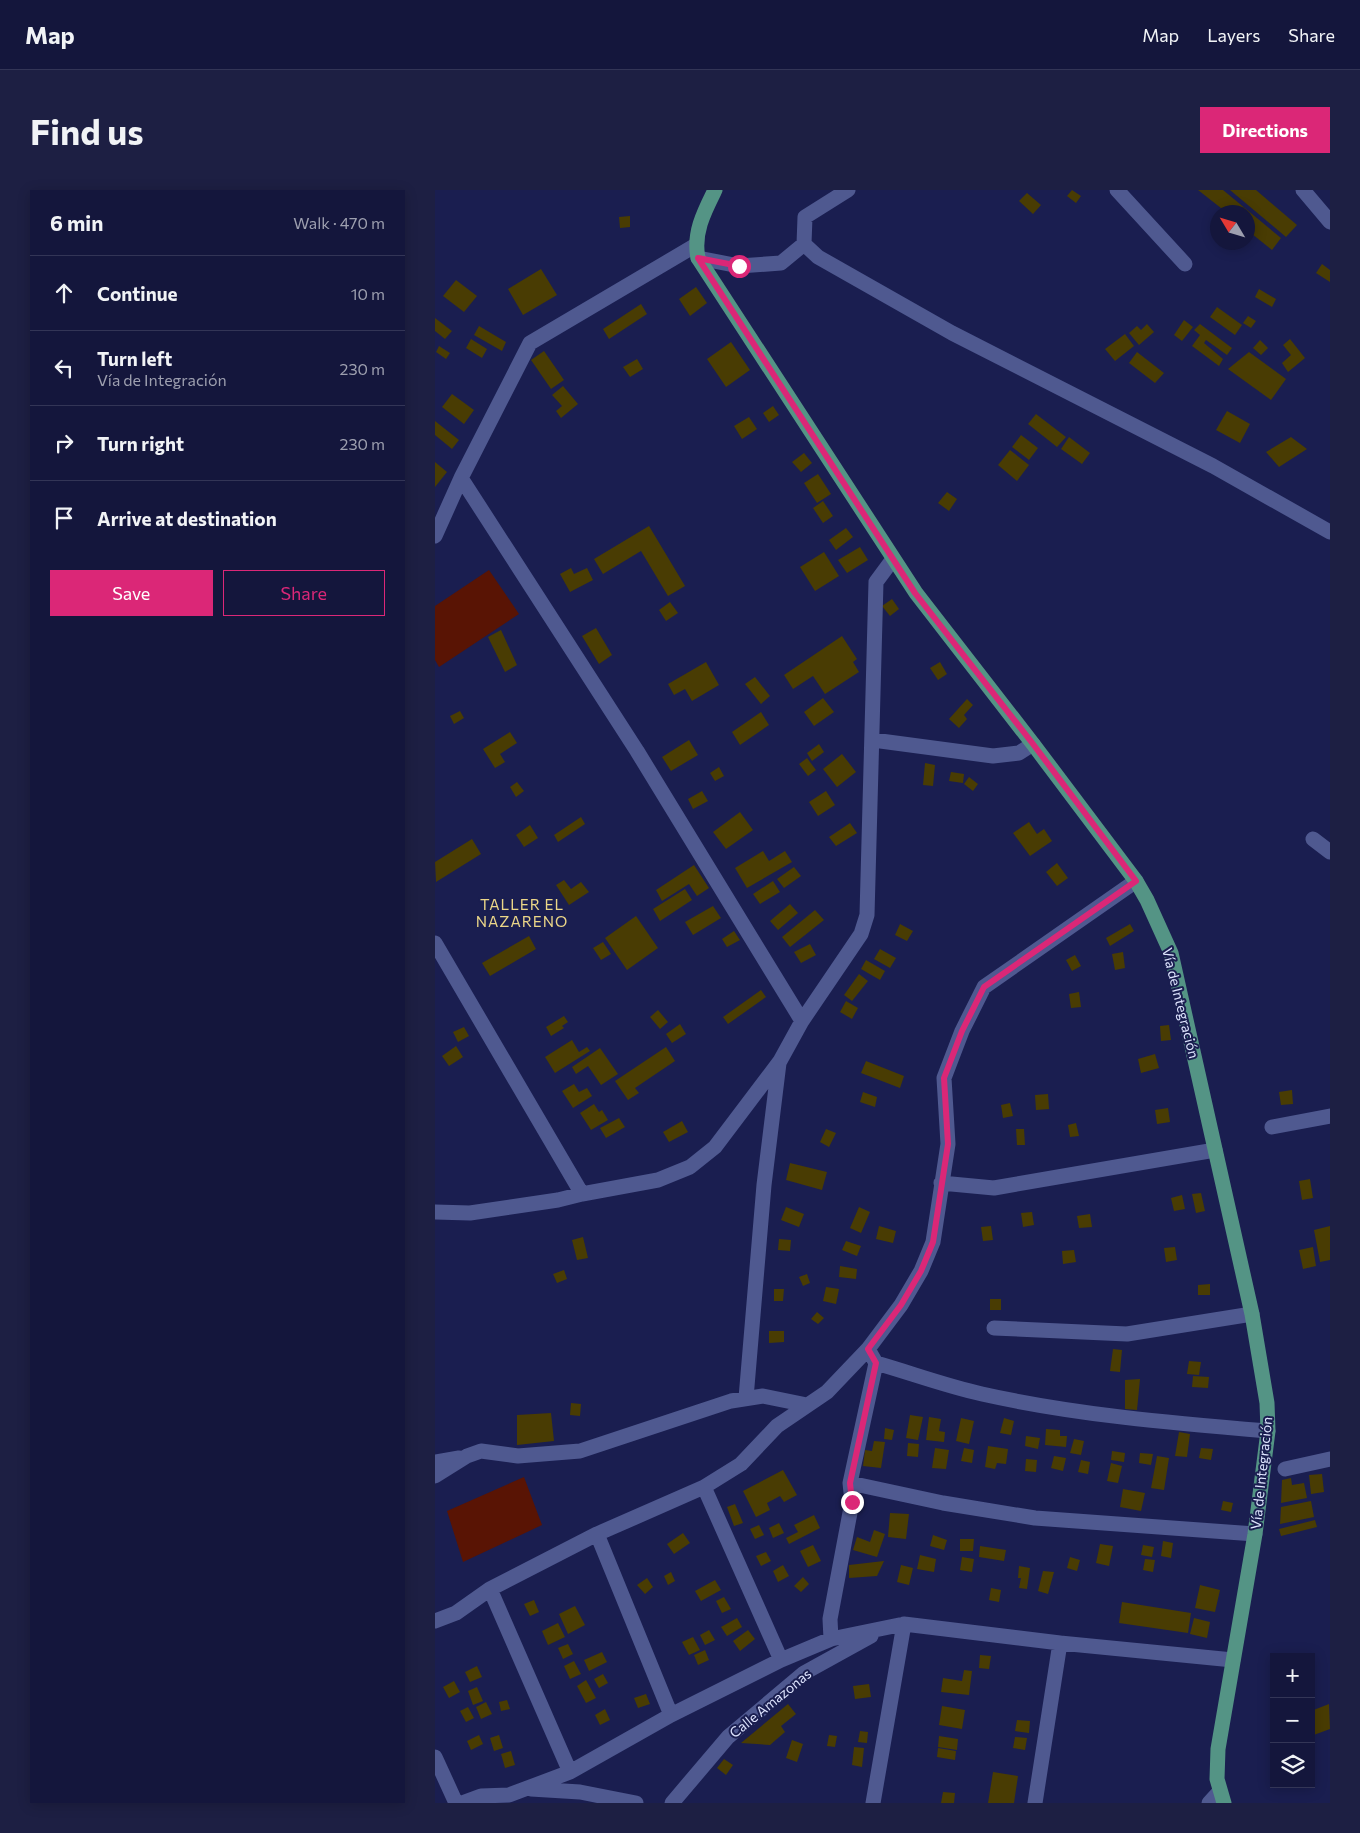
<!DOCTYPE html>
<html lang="en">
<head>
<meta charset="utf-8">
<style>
	body { margin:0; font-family:Commissioner,sans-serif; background:#1d1f43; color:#f1f3f6 }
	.controls { position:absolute; right:15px; bottom:15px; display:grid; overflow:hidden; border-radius:0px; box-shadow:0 2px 12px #0003 }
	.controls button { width:45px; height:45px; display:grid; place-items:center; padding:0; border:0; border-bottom:1px solid #333556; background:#14163c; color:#f1f3f6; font:25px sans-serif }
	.compass { position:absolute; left:775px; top:15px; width:45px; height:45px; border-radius:50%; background:#14163c; box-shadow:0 2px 12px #0003; rotate:308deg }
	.stop { position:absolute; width:15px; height:15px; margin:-11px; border:4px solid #db2777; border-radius:50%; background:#fff }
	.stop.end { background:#db2777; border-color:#fff; box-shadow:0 1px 5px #0008 }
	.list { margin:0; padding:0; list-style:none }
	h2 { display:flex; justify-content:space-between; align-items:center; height:65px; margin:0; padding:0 20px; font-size:21px }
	h2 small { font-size:16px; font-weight:400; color:#9d9faf }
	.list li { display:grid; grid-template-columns:32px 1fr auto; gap:15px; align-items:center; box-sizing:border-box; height:75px; padding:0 20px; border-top:1px solid #333556 }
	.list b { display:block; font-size:19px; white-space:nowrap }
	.list p { margin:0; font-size:16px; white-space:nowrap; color:#9d9faf }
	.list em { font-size:16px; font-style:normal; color:#9d9faf }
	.actions { display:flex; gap:10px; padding:15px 20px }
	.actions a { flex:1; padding:11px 0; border:1px solid #db2777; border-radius:0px; text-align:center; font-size:18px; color:#db2777 }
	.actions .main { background:#db2777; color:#fff }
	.icon { flex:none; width:28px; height:28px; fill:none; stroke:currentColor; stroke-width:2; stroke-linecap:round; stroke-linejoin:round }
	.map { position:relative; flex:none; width:895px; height:1613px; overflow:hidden; border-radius:0px }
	header { display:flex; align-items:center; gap:30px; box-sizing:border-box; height:70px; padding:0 25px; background:#14163c; border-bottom:1px solid #333556 }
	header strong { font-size:24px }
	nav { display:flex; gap:28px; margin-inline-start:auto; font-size:18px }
	.intro { display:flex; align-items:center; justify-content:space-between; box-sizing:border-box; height:120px; padding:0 30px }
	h1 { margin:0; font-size:35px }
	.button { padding:12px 22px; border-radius:0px; background:#db2777; color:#fff; font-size:18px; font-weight:700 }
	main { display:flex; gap:30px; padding:0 30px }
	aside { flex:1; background:#14163c; border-radius:0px; box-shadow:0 2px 12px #0003 }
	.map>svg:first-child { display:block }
</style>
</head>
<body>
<header>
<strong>Map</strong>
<nav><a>Map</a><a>Layers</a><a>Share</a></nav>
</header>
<div class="intro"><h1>Find us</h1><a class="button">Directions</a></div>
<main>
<aside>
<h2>6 min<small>Walk · 470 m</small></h2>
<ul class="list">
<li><svg class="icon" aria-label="ahead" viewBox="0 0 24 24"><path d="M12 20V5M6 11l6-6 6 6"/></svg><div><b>Continue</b></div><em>10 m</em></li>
<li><svg class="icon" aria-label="left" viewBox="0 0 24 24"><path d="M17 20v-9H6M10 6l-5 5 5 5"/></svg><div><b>Turn left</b><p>Vía de Integración</p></div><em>230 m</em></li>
<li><svg class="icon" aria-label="right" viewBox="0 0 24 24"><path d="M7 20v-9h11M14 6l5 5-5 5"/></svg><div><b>Turn right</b></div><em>230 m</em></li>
<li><svg class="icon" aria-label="arrive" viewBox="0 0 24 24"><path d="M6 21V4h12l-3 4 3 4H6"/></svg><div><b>Arrive at destination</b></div></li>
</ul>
<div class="actions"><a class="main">Save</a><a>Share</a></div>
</aside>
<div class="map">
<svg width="895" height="1613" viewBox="0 0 895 1613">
	<rect width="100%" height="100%" fill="#1a1e50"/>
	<path fill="#591404" d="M54 380 84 424 4 477 0 470V416Z
		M89 1287 107 1335 28 1372 12 1321Z"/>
	<path fill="#493c03" d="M637 0 646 6 641 13 632 6Z
		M763 0H788L846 48 837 60 812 40V22H791Z
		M795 0H821L862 35 851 47Z
		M592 3 606 15 598 24 584 11Z
		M195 26V37L185 38 184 27Z
		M887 74 895 80V92L881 83Z
		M106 79 122 105 88 125 73 99Z
		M21 90 42 106 29 122 8 106Z
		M261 97 272 113 255 126 244 109Z
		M824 99 841 109 837 117 820 107Z
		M206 114 212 124 174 149 168 139Z
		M782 117 807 135 800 145 775 127Z
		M813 126 821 131 816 138 808 133Z
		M0 128 17 141 10 149 0 141Z
		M749 130 758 137 747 151 739 145Z
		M712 134 719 142 704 155 694 143 702 136 706 140Z
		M765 134 797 158 792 165 771 150 769 153 788 169 784 176 757 156 765 145 759 140Z
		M44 136 71 152 67 161 39 145Z
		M690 144 699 156 680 171 670 159Z
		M36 149 52 159 47 168 31 158Z
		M855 149 870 168 853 182 847 173 856 165 848 155Z
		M825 150 833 158 826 165 818 158Z
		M296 152 315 180 291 197 272 169Z
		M4 156 15 163 11 169 1 162Z
		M109 161 129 190 116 199 96 170Z
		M702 162 729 183 720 193 694 173Z
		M814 162 851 189 836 210 793 179Z
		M202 169 208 179 195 187 188 177Z
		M128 196 143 214 126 228 121 221 127 216 117 205Z
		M17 204 39 220 29 234 7 217Z
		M338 216 344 225 334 232 328 223Z
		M792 221 815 234 805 253 781 240Z
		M601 224 631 247 622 257 593 234Z
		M314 227 322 239 307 249 299 236Z
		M0 231 24 250 17 259 0 245Z
		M586 245 603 258 594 270 577 257Z
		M634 247 655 263 647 274 626 259Z
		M856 247 872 259 844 277 831 262Z
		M575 260 594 275 582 291 563 275Z
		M369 263 377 273 366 282 357 272Z
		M0 272 12 282 0 297Z
		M383 284 396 304 382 313 369 293Z
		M512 302 522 309 514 321 503 313Z
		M388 311 398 326 388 333 378 318Z
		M214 336 250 396 233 406 206 361 168 384 159 369Z
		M411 338 418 347 401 360 394 350Z
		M425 357 433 370 412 383 403 370Z
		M389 362 404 386 380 401 365 377Z
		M136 378 139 384 152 378 158 390 135 402 125 384Z
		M457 409 464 419 455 426 447 416Z
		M235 412 243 423 231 431 224 420Z
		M161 438 177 465 164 474 147 446Z
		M66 440 82 475 70 482 53 447Z
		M407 446 422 469 418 472 424 482 390 504 378 486 358 499 349 485Z
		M271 472 284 495 257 511 250 499 239 505 233 494Z
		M505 472 512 484 503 490 495 478Z
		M320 487 335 506 326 514 310 494Z
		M388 508 399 522 379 536 369 522Z
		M532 509 538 515 529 525 532 529 524 538 514 529Z
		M25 521 29 528 19 534 15 526Z
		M326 522 334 535 305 555 297 542Z
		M75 542 82 553 65 564 70 572 60 578 48 559Z
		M254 550 263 565 236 581 227 567Z
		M384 554 389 562 377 571 372 563Z
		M407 564 421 582 402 597 388 579Z
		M372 568 381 580 373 586 364 574Z
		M490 573 500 575 498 596 488 595Z
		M284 577 289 586 280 591 275 583Z
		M516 582 529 584 528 593 514 591Z
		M534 587 543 594 538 601 529 594Z
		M82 592 89 601 81 607 75 597Z
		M267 601 273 611 258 619 253 609Z
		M391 601 400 615 383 626 374 612Z
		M305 622 318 640 291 659 278 642Z
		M146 627 150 634 123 652 119 645Z
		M594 632 602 644 609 639 617 651 595 666 578 643Z
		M415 633 422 643 401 656 394 647Z
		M95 635 103 648 89 657 81 645Z
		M37 649 46 664 1 692 0 672Z
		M328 661 334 671 350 661 357 672 312 698 300 678Z
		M622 673 633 688 622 696 611 682Z
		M259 675 274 698 262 706 254 694 227 711 221 700Z
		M359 677 366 686 349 698 342 689Z
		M129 690 136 699 146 692 154 702 134 715 121 695Z
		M338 691 345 702 325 714 318 704Z
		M250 699 257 710 225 731 218 719Z
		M355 714 363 723 343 740 335 731Z
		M278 716 286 728 258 745 250 732Z
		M380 720 389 730 355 757 347 747Z
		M201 726 223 758 192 780 170 748Z
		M465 734 478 741 472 751 460 745Z
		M695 734 699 741 675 756 671 748Z
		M299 741 305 750 292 757 287 749Z
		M94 746 101 759 55 786 47 773Z
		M168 752 176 764 166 770 158 758Z
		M375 754 381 765 366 773 359 762Z
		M445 759 461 768 455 778 439 769Z
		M688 762 690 778 680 780 677 764Z
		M640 765 646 776 637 781 631 770Z
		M431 770 450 781 445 790 426 779Z
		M424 784 433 791 417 811 409 805Z
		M326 800 331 807 293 834 288 827Z
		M644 802 646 817 636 818 634 804Z
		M411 811 423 818 417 829 405 822Z
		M223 820 233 832 225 839 215 827Z
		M129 826 133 832 127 836 129 838 116 846 111 837Z
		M245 834 251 844 237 853 231 844Z
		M734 835 736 850 726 851 725 836Z
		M29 837 34 846 23 852 18 842Z
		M137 850 144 862 152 857 155 861 120 883 110 867Z
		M21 856 28 867 14 876 7 866Z
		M231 857 240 871 200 898 204 903 193 910 180 891Z
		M165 858 183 884 166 895 153 876 141 884 137 877Z
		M720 864 724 878 706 883 703 869Z
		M431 871 469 886 465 898 426 883Z
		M139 894 144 902 152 898 157 906 138 918 127 901Z
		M857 900 858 914 846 915 844 902Z
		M428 902 442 907 440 917 425 912Z
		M613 904 614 919 601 920 600 905Z
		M575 913 578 926 568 928 566 915Z
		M159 914 164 922 167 920 173 930 156 940 145 923Z
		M733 918 735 932 722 934 720 920Z
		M184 928 190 937 171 948 165 938Z
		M247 931 253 942 234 952 228 942Z
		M641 933 644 946 635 947 633 935Z
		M391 939 401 943 394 957 385 952Z
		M581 939H589L590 955H582Z
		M355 973 392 982 387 1000 351 990Z
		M875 989 878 1008 867 1010 864 991Z
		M766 1003 770 1021 761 1023 757 1004Z
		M747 1005 750 1019 739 1021 736 1008Z
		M351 1017 369 1024 364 1037 346 1030Z
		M424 1017 435 1022 426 1043 415 1038Z
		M597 1022 599 1035 588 1037 586 1023Z
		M655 1024 657 1037 644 1038 642 1026Z
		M444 1036 461 1041 458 1053 441 1049Z
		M556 1036 558 1050 548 1051 546 1037Z
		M895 1036V1070L885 1072 879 1040Z
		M148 1047 153 1068 142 1070 137 1050Z
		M344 1049 356 1050 355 1061 343 1060Z
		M411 1051 426 1056 422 1066 407 1060Z
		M740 1057 742 1070 731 1072 729 1058Z
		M878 1057 881 1076 868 1079 864 1060Z
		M639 1060 641 1072 628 1074 627 1061Z
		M405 1076 422 1079 421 1089 404 1087Z
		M129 1080 132 1089 122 1093 118 1084Z
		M372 1084 375 1093 368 1096 364 1087Z
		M775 1094V1105H763V1095Z
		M391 1097 404 1099 401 1114 388 1111Z
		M339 1099H349L348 1111H339Z
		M555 1109H566V1120H555Z
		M382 1122 389 1128 383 1134 376 1129Z
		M334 1141H349V1152L334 1153Z
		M678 1159 687 1160 685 1182 675 1181Z
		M754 1171 766 1172 764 1185 752 1184Z
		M758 1186 774 1187 773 1198 757 1197Z
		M705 1189 702 1220 690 1219V1190Z
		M136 1213 146 1214 145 1226 135 1225Z
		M116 1223 119 1251 82 1255V1225Z
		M475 1225 488 1227 483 1250 471 1248Z
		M494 1227 506 1229 504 1241 510 1242 509 1252 491 1250Z
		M526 1228 539 1231 534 1254 521 1251Z
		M569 1228 579 1231 576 1245 565 1243Z
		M450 1238 459 1240 457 1250 449 1249Z
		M611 1239 625 1240V1246H632L631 1257 610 1255Z
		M744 1242 755 1244 752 1267 740 1266Z
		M591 1246 605 1248 603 1259 590 1256Z
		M639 1249 649 1251 646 1265 635 1263Z
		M439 1251 450 1252 446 1278 428 1276 430 1260 437 1261Z
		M473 1253 484 1254 483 1267 472 1266Z
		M553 1256 573 1259 571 1274 562 1273 560 1279 550 1277Z
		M500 1258 514 1260 511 1279 497 1278Z
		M529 1258 539 1260 537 1273 526 1271Z
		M766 1258 778 1259 776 1270 764 1268Z
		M677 1261 690 1263 689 1272 676 1270Z
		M705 1263 718 1264 716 1275 704 1273Z
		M619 1266 631 1268 628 1281 616 1278Z
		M722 1266 734 1268 729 1300 716 1298Z
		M591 1269 602 1270 601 1282 590 1281Z
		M646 1270 655 1272 653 1284 643 1282Z
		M676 1273 687 1276 683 1293 672 1291Z
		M348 1280 362 1305 349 1312 345 1306 332 1313 335 1320 321 1327 308 1301Z
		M887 1284 889 1302 876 1304 874 1285Z
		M856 1288 857 1295 869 1293 872 1308 846 1313 847 1290Z
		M688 1299 710 1303 706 1321 685 1317Z
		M788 1311 798 1313 796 1322 786 1320Z
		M876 1311 879 1327 845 1334 846 1317Z
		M300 1314 308 1333 299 1336 292 1317Z
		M455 1323 474 1324 471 1349 453 1347Z
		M379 1325 385 1338 354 1354 351 1348 363 1342 359 1335Z
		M880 1330 882 1337 846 1346 844 1339Z
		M344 1333 349 1343 338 1348 334 1338Z
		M324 1335 329 1345 320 1349 315 1339Z
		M439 1340 450 1344 442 1367 418 1360 422 1347 435 1352Z
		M248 1343 255 1353 239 1364 232 1354Z
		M498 1345 512 1350 509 1360 495 1356Z
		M525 1349H539L538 1361H525Z
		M728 1351 738 1353 736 1368 726 1366Z
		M665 1354 678 1356 674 1376 661 1373Z
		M378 1355 386 1371 373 1377 365 1361Z
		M708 1355 719 1357 717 1367 706 1365Z
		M545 1356 571 1360 569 1371 544 1367Z
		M331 1362 336 1371 326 1376 321 1366Z
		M485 1365 501 1369 499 1382 482 1379Z
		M527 1367 539 1369 537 1382 525 1380Z
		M635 1367 645 1370 642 1381 632 1378Z
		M710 1369 720 1370 718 1382 708 1380Z
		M449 1371 442 1386 414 1388V1375Z
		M348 1375 354 1386 343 1392 338 1381Z
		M466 1375 478 1378 474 1395 462 1392Z
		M584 1376 595 1378 592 1399 584 1398 586 1388H583Z
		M608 1381 619 1382 613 1404 603 1401Z
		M236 1382 240 1391 233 1395 229 1386Z
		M368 1387 374 1394 366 1402 359 1396Z
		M212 1388 218 1397 210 1404 202 1395Z
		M280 1390 286 1400 266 1411 260 1401Z
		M765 1395 785 1400 780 1422 760 1418Z
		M556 1398 566 1400 564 1412 554 1410Z
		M289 1407 296 1419 287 1423 281 1411Z
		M99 1410 104 1422 95 1426 89 1414Z
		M687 1412 756 1423 753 1443 684 1433Z
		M140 1416 150 1435 133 1444 124 1424Z
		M302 1428 307 1437 292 1446 286 1437Z
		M759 1428 775 1432 772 1448 755 1444Z
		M123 1433 130 1447 113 1455 107 1441Z
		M274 1440 280 1450 270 1455 265 1445Z
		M313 1440 320 1449 305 1461 298 1451Z
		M258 1447 265 1460 254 1465 247 1452Z
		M133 1454 138 1464 128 1469 123 1458Z
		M270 1460 274 1470 263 1475 259 1465Z
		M167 1462 172 1472 154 1481 149 1470Z
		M545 1465 556 1466 554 1479 544 1478Z
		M139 1471 146 1484 135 1489 129 1476Z
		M42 1476 47 1487 35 1492 30 1482Z
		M529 1480 537 1481 534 1505 506 1502 508 1488 527 1491Z
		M168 1484 173 1493 164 1498 159 1489Z
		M151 1490 161 1508 151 1513 142 1496Z
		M19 1491 25 1502 14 1508 8 1497Z
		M434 1494 436 1507 420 1509 418 1496Z
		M42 1497 48 1511 38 1515 33 1501Z
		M211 1504 215 1514 203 1518 199 1508Z
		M72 1510 75 1519 66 1521 64 1512Z
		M51 1512 57 1524 46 1529 41 1517Z
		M353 1514 361 1524 346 1536 350 1542 335 1555 306 1553Z
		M894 1514 895 1539 876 1546V1521Z
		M507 1516 530 1520 527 1539 504 1535Z
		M33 1517 39 1528 31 1532 25 1521Z
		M170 1519 175 1530 165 1535 160 1525Z
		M582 1530 595 1531 594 1543 580 1541Z
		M425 1541 433 1542 432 1553 423 1552Z
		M44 1545 48 1554 36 1560 32 1551Z
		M64 1545 68 1558 59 1561 55 1548Z
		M394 1545 402 1546 400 1557 392 1556Z
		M504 1546 523 1549 522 1560 503 1557Z
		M580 1547 592 1548 590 1560 578 1558Z
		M357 1550 368 1554 362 1572 351 1568Z
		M419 1557 429 1558 427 1577 417 1575Z
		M503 1558 521 1561 520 1570 502 1567Z
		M76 1561 80 1575 70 1578 66 1564Z
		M289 1569 298 1575 291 1585 282 1578Z
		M558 1582 583 1586 579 1613H553Z
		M508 1602 520 1603 519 1613H506Z"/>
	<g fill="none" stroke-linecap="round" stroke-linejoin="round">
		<path stroke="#4f5990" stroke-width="15" d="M682 0 750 74
			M868 0 895 32
			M369 54 383 67 517 143 778 276 895 342
			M263 68 304 76 346 73 369 54 370 27 413 0
			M26 288 202 561 367 831
			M0 346 26 288 95 153 261 55
			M438 550 558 566 584 563 598 554
			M878 649 895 662
			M0 753 147 1004
			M837 937 895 926
			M506 993 559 998 780 960
			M0 1022 35 1023 123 1010 147 1004 223 990 255 977 280 957 345 871 367 831 426 744 432 725 441 392 458 369
			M559 1138 692 1144 817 1124
			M441 1173C476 1183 511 1196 547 1204 641 1225 737 1233 833 1241
			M311 1208 329 995 344 873
			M0 1272 24 1268
			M850 1279 895 1269
			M0 1286 32 1266 46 1261 83 1266 145 1261 296 1211 328 1206 372 1215
			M415 1293 508 1313 600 1328 820 1344
			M269 1297 346 1470
			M162 1344 236 1525
			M55 1399 135 1582
			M0 1431 21 1423 55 1399 162 1344 269 1297 306 1274 342 1236 392 1202 433 1159
			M396 1449 395 1429 417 1312 415 1293 441 1173 433 1159 466 1115 486 1081 498 1052 513 954 509 888 527 841 549 797 701 691
			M0 1567 21 1613
			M96 1599 145 1602 201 1613
			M27 1613 46 1606 74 1605 135 1582 236 1525 346 1470 396 1449 469 1434 625 1453 798 1470
			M237 1613 293 1547 369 1483 436 1446
			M438 1613 469 1434
			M600 1613 625 1453
			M774 1613 784 1602"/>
		<path stroke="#549485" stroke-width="15" d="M280 0C269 22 258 43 263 68L481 403 598 554 701 691 712 710 736 763 817 1124 832 1213 833 1241 820 1344 783 1559 782 1589 789 1613"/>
	</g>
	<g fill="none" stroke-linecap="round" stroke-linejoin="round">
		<path stroke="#db2777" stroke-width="6" d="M304 76 263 68 480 403 598 554 701 691 549 797 527 841 509 888 513 954 498 1052 486 1081 466 1115 433 1159 441 1173 415 1293 417 1312"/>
	</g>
	<g text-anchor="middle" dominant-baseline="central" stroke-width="4" stroke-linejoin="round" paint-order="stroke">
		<g font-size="14" fill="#dee4fe" stroke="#1a1e50">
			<text transform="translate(746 813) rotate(76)">Vía de Integración</text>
			<text transform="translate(826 1283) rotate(-84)">Vía de Integración</text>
			<text transform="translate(335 1513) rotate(-39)">Calle Amazonas</text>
		</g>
		<g font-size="15" letter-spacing="1" fill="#ebd688" stroke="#1a1e50">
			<text x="87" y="714">TALLER EL<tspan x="87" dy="17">NAZARENO</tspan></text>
		</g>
	</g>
</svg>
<div class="controls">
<button>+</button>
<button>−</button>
<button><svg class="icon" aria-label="layers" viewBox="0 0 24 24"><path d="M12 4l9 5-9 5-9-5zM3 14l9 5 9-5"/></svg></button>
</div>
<svg class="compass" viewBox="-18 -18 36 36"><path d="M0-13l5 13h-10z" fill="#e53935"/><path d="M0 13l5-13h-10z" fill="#9d9faf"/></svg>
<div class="stop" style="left:304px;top:76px"></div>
<div class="stop end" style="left:417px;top:1312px"></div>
</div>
</main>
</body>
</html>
